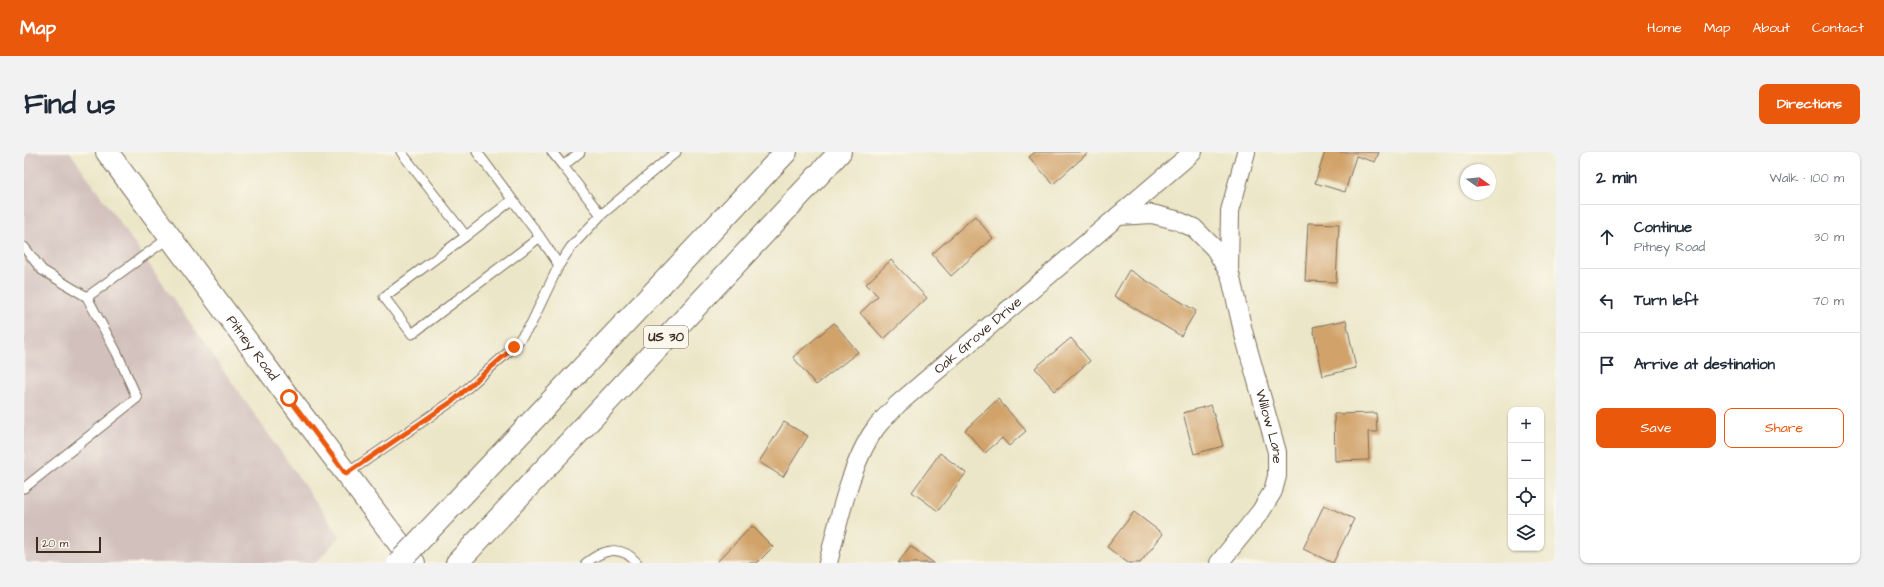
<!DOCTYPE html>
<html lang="en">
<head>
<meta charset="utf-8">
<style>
	body { margin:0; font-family:"Architects Daughter",sans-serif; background:#f2f2f3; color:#1f2937 }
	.controls { position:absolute; right:12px; bottom:12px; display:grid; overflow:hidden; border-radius:8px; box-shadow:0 1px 3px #0004 }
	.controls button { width:36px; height:36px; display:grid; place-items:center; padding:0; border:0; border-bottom:1px solid #e0e1e3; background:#fff; color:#1f2937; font:20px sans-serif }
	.compass { position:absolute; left:1436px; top:12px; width:36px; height:36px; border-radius:50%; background:#fff; box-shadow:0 1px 3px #0004; rotate:105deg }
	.scale { position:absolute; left:12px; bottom:10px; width:65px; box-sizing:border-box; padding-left:4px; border:2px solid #3b2a1e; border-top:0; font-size:11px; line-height:14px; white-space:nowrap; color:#3b2a1e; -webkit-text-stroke:3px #fbf7ec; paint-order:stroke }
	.stop { position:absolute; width:12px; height:12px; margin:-9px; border:3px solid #ea580c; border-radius:50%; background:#fff }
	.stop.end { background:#ea580c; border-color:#fff; box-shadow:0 1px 4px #0008 }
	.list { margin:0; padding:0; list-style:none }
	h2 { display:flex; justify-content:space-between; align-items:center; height:52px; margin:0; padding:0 16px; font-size:17px }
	h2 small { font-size:13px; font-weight:400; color:#747a83 }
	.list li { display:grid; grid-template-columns:26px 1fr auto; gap:12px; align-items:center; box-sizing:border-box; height:64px; padding:0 16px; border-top:1px solid #e0e1e3 }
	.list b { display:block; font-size:15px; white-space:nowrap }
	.list p { margin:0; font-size:13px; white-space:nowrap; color:#747a83 }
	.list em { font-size:13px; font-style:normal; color:#747a83 }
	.actions { display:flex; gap:8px; padding:12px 16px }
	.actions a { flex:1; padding:9px 0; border:1px solid #ea580c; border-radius:8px; text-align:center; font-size:14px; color:#ea580c }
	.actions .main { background:#ea580c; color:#fff }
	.icon { flex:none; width:22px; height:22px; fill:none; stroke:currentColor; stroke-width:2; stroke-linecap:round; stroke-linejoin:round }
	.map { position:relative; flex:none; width:1532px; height:411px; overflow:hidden; border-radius:8px }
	header { display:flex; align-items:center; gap:24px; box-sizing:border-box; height:56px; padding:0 20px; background:#ea580c; color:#fff }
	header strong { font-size:19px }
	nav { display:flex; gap:22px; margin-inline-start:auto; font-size:14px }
	.intro { display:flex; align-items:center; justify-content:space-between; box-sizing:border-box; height:96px; padding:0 24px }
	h1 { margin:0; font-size:28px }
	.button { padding:10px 18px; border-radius:8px; background:#ea580c; color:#fff; font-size:14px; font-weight:700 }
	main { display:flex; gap:24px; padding:0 24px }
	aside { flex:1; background:#fff; border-radius:8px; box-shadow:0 1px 3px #0004 }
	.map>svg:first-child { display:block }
</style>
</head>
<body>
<header>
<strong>Map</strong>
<nav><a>Home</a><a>Map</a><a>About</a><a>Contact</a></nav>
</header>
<div class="intro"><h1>Find us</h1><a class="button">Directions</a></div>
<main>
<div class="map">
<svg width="1532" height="411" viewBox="0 0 1532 411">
	<rect width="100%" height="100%" fill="#fbf7ec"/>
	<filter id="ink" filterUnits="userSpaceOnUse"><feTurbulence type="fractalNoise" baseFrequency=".025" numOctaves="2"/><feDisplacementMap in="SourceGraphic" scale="8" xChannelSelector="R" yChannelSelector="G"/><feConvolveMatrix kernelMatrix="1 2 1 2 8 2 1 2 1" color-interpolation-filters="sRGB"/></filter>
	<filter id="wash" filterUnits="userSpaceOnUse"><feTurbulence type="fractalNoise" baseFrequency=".012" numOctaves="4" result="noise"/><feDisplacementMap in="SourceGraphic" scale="16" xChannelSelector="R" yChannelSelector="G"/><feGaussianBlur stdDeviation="0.9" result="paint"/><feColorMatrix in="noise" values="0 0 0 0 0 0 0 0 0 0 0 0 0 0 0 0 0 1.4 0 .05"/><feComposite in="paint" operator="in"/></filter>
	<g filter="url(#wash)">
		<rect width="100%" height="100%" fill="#ece6c8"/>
		<path fill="#d1c0bc" d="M0 0H46L316 384 292 411H0Z"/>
		<g id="blocks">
			<path fill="#d1a36b" d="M1011 0H1065L1029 32 1005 5Z
				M1301 0H1355L1351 10 1332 4 1321 40 1291 31Z
				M951 64 969 86 927 124 908 102Z
				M1284 71 1315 72 1312 130 1281 129Z
				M867 108 903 146 860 187 836 161 854 144 842 132Z
				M1105 118 1172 159 1157 184 1090 144Z
				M1322 168 1332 216 1299 224 1289 175Z
				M810 171 834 200 792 233 769 205Z
				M1047 186 1066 209 1031 239 1011 216Z
				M974 247 1002 279 985 294 978 286 961 301 941 278Z
				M1187 253 1199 294 1170 302 1159 261Z
				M1352 261 1353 280H1344L1345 308 1311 309 1310 262Z
				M760 270 784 284 759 325 735 310Z
				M916 301 942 321 914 359 888 340Z
				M1300 353 1330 367 1309 411 1279 397Z
				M1110 360 1139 382 1116 411H1104L1083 395Z
				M728 374 749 395 733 411H692Z
				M886 394 910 411H874Z"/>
		</g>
	</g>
	<g filter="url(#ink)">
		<use href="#blocks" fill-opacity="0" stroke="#796c5a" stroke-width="1"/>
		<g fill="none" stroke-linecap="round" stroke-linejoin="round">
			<defs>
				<path id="lane" d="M377 0 442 84 360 145 388 182 516 85 453 0
					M528 0 539 14 556 0
					M539 14 577 63
					M442 84 488 48
					M516 85 535 113
					M0 95 18 118 63 145 93 201 113 246 0 336
					M63 145 146 85
					M322 322 430 248 490 195 507 172 535 113 547 95 577 63 652 0
					M562 411C580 397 597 392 613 411"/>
				<g id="street">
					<path id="s1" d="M1094 64 1128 62 1152 68 1170 76 1191 97 1206 122 1219 179 1253 300V324L1249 339 1237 359 1195 411"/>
					<path d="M1205 120 1206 59 1222 0"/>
					<path id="s2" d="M804 411C814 371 827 310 851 277 857 268 867 260 874 252L1169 0"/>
				</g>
				<g id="secondary">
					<path id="s3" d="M83 0 265 246 390 411"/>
				</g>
				<path id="highway" d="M430 352 762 0
					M433 411 816 0"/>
			</defs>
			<use href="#lane" stroke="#796c5a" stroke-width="11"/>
			<use href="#street" stroke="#796c5a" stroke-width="20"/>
			<use href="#secondary" stroke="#796c5a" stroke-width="24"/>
			<use href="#highway" stroke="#796c5a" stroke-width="24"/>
			<use href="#lane" stroke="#fff" stroke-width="9"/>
			<use href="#street" stroke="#fff" stroke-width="18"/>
			<use href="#secondary" stroke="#fff" stroke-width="22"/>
			<use href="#highway" stroke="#fff" stroke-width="22"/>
			<defs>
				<path id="highway-bridge" d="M374 411 430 352"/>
			</defs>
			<use href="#highway-bridge" stroke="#796c5a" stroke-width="24" stroke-linecap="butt"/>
			<use href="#highway-bridge" stroke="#fff" stroke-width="22"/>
		</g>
	</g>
	<g fill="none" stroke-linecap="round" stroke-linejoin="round" filter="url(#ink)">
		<path stroke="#ea580c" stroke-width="5" d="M265 246 322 322 430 248 490 195"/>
	</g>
	<g text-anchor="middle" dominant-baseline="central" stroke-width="3.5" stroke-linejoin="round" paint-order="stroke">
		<rect fill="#fbf7ec" stroke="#75685c" stroke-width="1" x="620" y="174" width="44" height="22" rx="3"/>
		<g font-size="13" font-weight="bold" fill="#3b2a1e">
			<text x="642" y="185">US 30</text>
		</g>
		<g font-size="14" fill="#3b2a1e" stroke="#fbf7ec">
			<text stroke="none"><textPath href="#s2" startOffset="282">Oak Grove Drive</textPath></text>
			<text stroke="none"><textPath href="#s3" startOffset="244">Pitney Road</textPath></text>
			<text stroke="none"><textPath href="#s1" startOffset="295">Willow Lane</textPath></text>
		</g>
	</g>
</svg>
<div class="controls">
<button>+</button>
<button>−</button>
<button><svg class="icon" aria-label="locate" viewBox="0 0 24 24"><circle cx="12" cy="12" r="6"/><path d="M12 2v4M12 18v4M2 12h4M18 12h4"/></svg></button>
<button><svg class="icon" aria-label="layers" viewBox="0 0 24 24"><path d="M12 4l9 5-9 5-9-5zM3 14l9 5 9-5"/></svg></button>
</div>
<svg class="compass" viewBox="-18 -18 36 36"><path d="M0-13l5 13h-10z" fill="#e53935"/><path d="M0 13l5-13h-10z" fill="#747a83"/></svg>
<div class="scale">20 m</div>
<div class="stop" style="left:265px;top:246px"></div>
<div class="stop end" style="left:490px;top:195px"></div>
</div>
<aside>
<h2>2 min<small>Walk · 100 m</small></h2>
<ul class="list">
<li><svg class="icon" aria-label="ahead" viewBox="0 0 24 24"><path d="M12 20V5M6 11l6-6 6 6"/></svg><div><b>Continue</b><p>Pitney Road</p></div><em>30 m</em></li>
<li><svg class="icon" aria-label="left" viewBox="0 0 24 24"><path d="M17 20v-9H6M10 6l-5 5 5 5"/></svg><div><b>Turn left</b></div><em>70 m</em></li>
<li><svg class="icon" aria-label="arrive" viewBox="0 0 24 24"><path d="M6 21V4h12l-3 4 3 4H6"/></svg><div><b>Arrive at destination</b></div></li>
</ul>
<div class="actions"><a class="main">Save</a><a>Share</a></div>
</aside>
</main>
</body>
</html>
